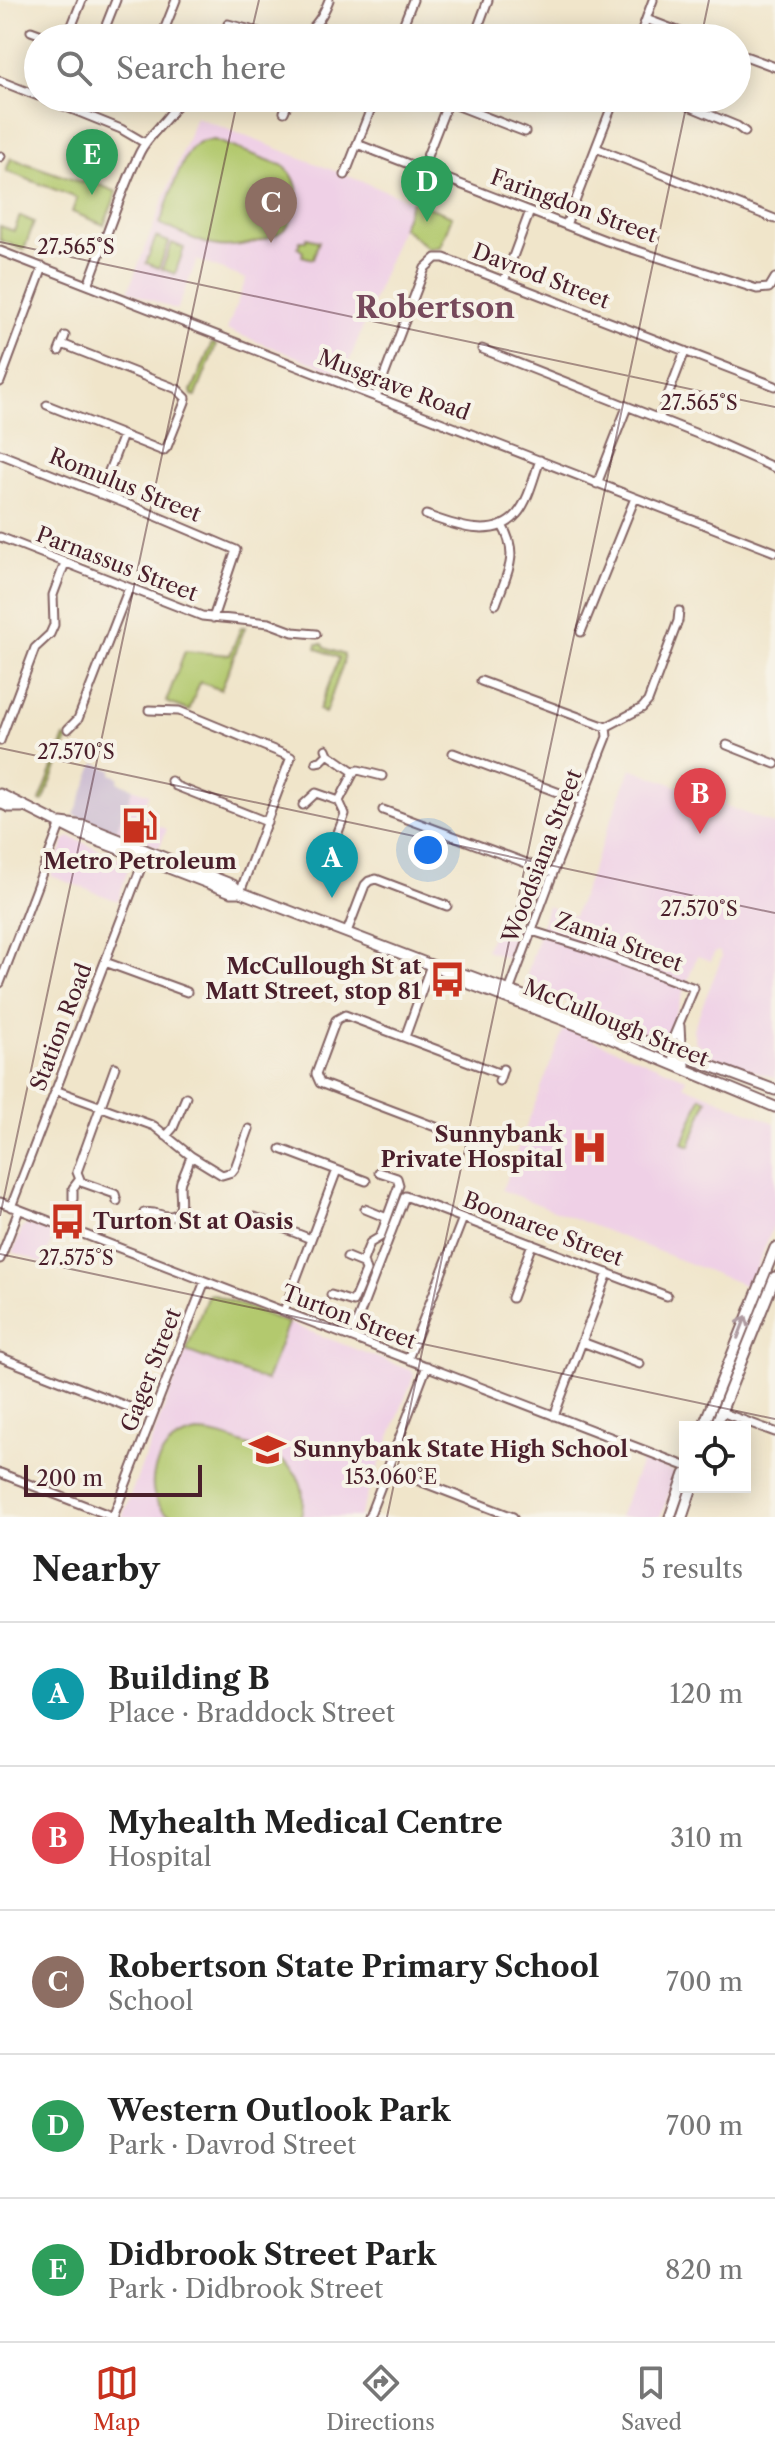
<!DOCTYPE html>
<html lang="en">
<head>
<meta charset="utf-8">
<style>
	body { margin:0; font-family:"Libre Caslon Text",serif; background:#f6f6f6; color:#222 }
	.controls { position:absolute; right:24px; bottom:24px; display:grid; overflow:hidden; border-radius:0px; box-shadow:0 4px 20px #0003 }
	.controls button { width:72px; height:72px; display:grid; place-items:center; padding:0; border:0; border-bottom:2px solid #e0e0e0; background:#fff; color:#222; font:40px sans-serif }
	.scale { position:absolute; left:24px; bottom:20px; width:178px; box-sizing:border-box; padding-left:8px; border:4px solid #4a1f2b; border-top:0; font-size:22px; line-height:28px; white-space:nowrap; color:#4a1f2b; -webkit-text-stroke:6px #f7f3e8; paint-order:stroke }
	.you { position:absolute; left:428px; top:850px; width:28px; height:28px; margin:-20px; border:6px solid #fff; border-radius:50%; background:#1a73e8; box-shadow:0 0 0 12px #1a73e833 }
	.badge { display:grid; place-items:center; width:52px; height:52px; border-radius:50%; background:#c8321e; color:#fff; font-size:26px; font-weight:700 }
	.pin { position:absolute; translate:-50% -66px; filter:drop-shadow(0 2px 4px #0008) }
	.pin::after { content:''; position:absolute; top:42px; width:28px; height:24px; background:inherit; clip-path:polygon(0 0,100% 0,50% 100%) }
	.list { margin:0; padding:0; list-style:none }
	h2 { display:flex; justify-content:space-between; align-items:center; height:104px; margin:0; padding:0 32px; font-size:34px }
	h2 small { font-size:26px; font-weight:400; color:#767676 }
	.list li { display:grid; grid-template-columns:52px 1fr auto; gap:24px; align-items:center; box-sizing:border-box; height:144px; padding:0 32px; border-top:2px solid #e0e0e0 }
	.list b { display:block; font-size:30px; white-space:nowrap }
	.list p { margin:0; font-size:26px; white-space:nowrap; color:#767676 }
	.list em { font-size:26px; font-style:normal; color:#767676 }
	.icon { flex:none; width:44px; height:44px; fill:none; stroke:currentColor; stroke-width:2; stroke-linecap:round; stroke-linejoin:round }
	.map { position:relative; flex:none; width:775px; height:1517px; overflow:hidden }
	.search { position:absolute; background:#fff; box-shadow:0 4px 20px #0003; left:24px; right:24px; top:24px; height:88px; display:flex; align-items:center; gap:20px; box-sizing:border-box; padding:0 28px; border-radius:44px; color:#767676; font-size:30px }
	.sheet { height:824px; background:#fff }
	nav { display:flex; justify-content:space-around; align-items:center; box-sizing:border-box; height:112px; border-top:2px solid #e0e0e0; background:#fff; font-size:22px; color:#767676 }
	nav a { display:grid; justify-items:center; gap:4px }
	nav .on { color:#c8321e }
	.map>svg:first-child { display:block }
</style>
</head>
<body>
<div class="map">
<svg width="775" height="1517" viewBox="0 0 775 1517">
	<rect width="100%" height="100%" fill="#f7f3e8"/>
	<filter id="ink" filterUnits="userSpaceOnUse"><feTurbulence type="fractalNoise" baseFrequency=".0125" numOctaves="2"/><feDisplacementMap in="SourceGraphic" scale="16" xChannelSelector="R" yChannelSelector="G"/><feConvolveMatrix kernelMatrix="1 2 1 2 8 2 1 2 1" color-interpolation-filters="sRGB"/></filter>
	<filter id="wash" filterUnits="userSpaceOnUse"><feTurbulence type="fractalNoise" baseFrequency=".006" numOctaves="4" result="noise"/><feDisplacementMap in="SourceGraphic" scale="32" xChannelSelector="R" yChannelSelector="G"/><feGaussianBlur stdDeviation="1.8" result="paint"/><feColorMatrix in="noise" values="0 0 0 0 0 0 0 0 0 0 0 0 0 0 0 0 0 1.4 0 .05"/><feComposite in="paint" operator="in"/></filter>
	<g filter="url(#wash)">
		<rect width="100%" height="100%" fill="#f0e5ca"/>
		<path fill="#efd0e6" d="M196 117 412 201 344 375 227 330 246 279 197 260 177 310 128 291Z
			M631 768 775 825V1078L699 1052 701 1046 695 1042 693 1029 722 957 719 951 714 953 711 961 697 956 668 1033 660 1039 524 985 547 906 574 916Z
			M133 788 149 794 142 810 155 815 152 823 167 829 159 848 116 831Z
			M70 837 130 863 118 901 51 876 65 840Z
			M499 915 525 924 512 960 486 950Z
			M564 1028 686 1078 684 1085 775 1123V1222L749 1287 502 1190Z
			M28 1224 55 1233 43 1263 13 1252 22 1228Z
			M288 1323 412 1371 414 1375 359 1517H122L186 1351 266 1381Z
			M642 1459 674 1472 676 1477 660 1517H619Z"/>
		<path fill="#cdbed2" d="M95 763 112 770 111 774 119 777 118 782 133 788 116 831 74 815Z"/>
		<path fill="#b3c96e" stroke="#7e744c" stroke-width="2" d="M214 140 284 166C294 175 299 186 297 200 295 207 294 217 289 224 278 240 233 250 213 245 195 241 177 231 160 224 167 206 181 156 195 145 200 140 207 141 214 140Z
			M11 158 83 183 85 179 117 192 104 225 72 212 77 198 6 171Z
			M412 201 452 216 440 247 428 248 402 227Z
			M20 216 34 222 24 250 0 240V226L14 231Z
			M156 237 169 242 159 268 146 263Z
			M307 238 319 241 313 259 302 256 303 252 298 248 300 241H306Z
			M172 243 184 248 175 274 162 269Z
			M212 343 216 345 196 396 192 395 191 390 194 387Z
			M241 627H245L221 690 200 682 189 711 166 702 185 651 230 655Z
			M317 644H323L325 648 344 655 343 664 325 713 319 710 339 658 316 648Z
			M65 737 68 739 43 802 40 801Z
			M701 1097 707 1100 690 1146 683 1143Z
			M212 1294 288 1323 266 1381 186 1351 208 1295Z
			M197 1433C215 1433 230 1439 247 1445 285 1459 311 1471 301 1517H175C144 1505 149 1467 168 1447 176 1438 187 1435 197 1433Z"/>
	</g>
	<g filter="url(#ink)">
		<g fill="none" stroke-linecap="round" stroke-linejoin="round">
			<defs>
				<path id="minor" d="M646 19 696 38
					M228 24 282 38
					M31 31 50 38
					M67 38 82 0
					M101 38 116 0
					M161 38 176 0
					M297 38C313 32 323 16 329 0
					M398 38 413 0
					M474 38 488 0
					M639 38 653 0
					M737 53 775 67
					M0 81 38 96
					M44 98 121 129 145 143
					M669 98 737 126 745 132
					M448 102 525 132
					M284 112 290 98
					M357 144 607 241 757 289 769 288 775 278
					M596 148 775 219
					M0 157 1 156
					M422 169 449 100
					M345 175 375 98
					M566 225 615 98
					M0 251 775 552
					M504 281 530 211
					M88 285C105 241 119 195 140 152 150 132 171 119 180 98
					M482 349 705 437 775 468
					M59 351 65 336
					M0 382 43 267
					M376 397 425 268 436 258H444L775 386
					M47 405 163 451 167 447 185 402 186 398 177 389 62 344
					M659 419 685 351
					M0 454 137 508 236 550 213 618
					M597 484 627 407
					M100 494 123 435
					M426 515C454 525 494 541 517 514 529 500 534 476 540 460
					M0 537 202 616 269 623 293 632 316 634
					M496 604C507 573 520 556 502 525
					M581 632 635 498
					M481 681 606 727
					M149 710 179 711 291 757 240 892
					M606 727 642 708 648 701 678 621 679 611
					M68 729 78 719 129 588
					M0 741 35 648 50 634 54 625 53 595 65 563
					M727 745 775 764
					M326 749 328 754 354 772
					M453 753 581 801
					M316 762 321 761 328 754
					M171 781 176 786 267 822
					M303 805 316 793 339 801
					M383 810 553 873
					M337 835 345 814 339 801 354 772 358 770 382 776
					M532 931 587 948 694 988 670 1045 674 1058 686 1065
					M347 932 365 885 369 881 376 879 447 906
					M105 962 187 992
					M0 983 61 823
					M508 994 553 873 607 737 606 727
					M680 1026 681 1044 685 1057
					M405 1037 431 965
					M115 1067 77 1172 81 1182 115 1194 117 1201
					M499 1081 503 1069
					M55 1090 154 1126 191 1156 222 1175 232 1172 235 1168 249 1129
					M166 1136 173 1128 186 1097
					M475 1142 320 1083 316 1074 336 1020 345 1015 501 1074
					M281 1149 366 1181
					M473 1149 479 1132
					M73 1199V1188L79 1180
					M0 1202 685 1466
					M11 1207 145 857
					M365 1209 387 1218
					M144 1213C155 1210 160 1217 170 1216 188 1214 177 1192 181 1181 185 1173 188 1165 191 1156
					M255 1217 311 1239
					M347 1257 364 1264
					M0 1259 19 1210
					M331 1295 353 1302 366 1271 363 1261 366 1253 370 1243 380 1237 399 1185 397 1178 379 1172
					M512 1298 532 1244
					M284 1311 337 1170
					M351 1337 405 1196 667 1296
					M582 1342 640 1364
					M0 1357 152 1416
					M408 1359 463 1218
					M721 1412 775 1432
					M554 1416 608 1273
					M388 1469 513 1517
					M0 1473 114 1517
					M113 1517 205 1281
					M369 1517 427 1366"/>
				<path id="major" d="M0 794 80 834 231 892H240
					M0 803 9 807H22
					M61 823 85 826 233 885 240 892 444 970 467 983 595 1032 775 1107
					M452 972 470 976 775 1090
					M703 1427 775 1248
					M715 1427 775 1277
					M670 1517 685 1474
					M682 1517 692 1487"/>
			</defs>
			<use href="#minor" stroke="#846463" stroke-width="11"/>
			<use href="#major" stroke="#846463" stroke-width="13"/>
			<use href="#minor" stroke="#fff" stroke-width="7"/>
			<use href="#major" stroke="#fff" stroke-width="9"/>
		</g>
		<defs><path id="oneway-shaft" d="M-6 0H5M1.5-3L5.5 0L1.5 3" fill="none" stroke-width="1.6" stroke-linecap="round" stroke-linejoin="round" transform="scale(2)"/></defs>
		<use stroke="#ae9aa0" href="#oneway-shaft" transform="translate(742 1327) rotate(-69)"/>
	</g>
	<path fill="none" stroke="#4a1f2b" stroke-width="2" stroke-opacity="0.45" d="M250 38 259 0M701 38 709 0M0 242 775 407M0 748 775 913M0 1216 238 98M0 1254 775 1419M387 1517 688 98"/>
	<defs>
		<symbol id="fuel-bare" viewBox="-9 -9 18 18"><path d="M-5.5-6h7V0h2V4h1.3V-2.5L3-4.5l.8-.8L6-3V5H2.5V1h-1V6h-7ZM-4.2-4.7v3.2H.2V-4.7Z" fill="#c8321e" stroke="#f7f3e8" stroke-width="2.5" paint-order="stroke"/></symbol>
		<symbol id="bus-bare" viewBox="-9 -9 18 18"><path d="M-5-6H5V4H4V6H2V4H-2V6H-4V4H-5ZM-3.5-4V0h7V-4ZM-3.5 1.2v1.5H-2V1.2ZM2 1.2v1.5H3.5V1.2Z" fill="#c8321e" stroke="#f7f3e8" stroke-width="2.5" paint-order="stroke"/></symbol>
		<symbol id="hospital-bare" viewBox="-9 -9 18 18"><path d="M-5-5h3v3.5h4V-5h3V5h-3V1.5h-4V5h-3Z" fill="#c8321e" stroke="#f7f3e8" stroke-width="2.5" paint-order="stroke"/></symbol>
		<symbol id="school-bare" viewBox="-9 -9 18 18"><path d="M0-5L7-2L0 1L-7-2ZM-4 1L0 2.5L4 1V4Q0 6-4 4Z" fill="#c8321e" stroke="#f7f3e8" stroke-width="2.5" paint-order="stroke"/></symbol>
	</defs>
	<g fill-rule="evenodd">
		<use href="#fuel-bare" x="114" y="800" width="51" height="51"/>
		<use href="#bus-bare" x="422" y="954" width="51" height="51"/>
		<use href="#hospital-bare" x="564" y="1122" width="51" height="51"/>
		<use href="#bus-bare" x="42" y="1196" width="51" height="51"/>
		<use href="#school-bare" x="242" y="1424" width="51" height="51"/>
	</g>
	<g text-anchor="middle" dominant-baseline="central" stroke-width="8" stroke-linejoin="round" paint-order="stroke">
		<g font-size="22" fill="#4a1f2b" stroke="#f7f3e8">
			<text transform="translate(574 206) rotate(20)">Faringdon Street</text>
			<text transform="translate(541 276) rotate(21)">Davrod Street</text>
			<text transform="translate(394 385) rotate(21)">Musgrave Road</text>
			<text transform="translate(125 485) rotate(22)">Romulus Street</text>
			<text transform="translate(117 564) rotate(21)">Parnassus Street</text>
			<text transform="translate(542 856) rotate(-69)">Woodsiana Street</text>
			<text transform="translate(619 942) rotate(20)">Zamia Street</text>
			<text transform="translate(616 1023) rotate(22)">McCullough Street</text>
			<text transform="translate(61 1027) rotate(-69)">Station Road</text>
			<text transform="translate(543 1229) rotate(21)">Boonaree Street</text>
			<text transform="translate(349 1317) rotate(21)">Turton Street</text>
			<text transform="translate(151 1370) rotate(-69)">Gager Street</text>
		</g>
		<g font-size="22" font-weight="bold" fill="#4a1f2b" stroke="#f7f3e8" text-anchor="end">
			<text x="140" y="861" text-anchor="middle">Metro Petroleum</text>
			<text x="421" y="966">McCullough St at<tspan x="421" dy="25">Matt Street, stop 81</tspan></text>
			<text x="563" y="1134">Sunnybank<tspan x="563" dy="25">Private Hospital</tspan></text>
			<text x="93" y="1221" text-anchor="start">Turton St at Oasis</text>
			<text x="293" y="1449" text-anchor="start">Sunnybank State High School</text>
		</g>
		<g font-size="30" font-weight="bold" fill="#76495b" stroke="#f7f3e8">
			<text x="435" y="307">Robertson</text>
		</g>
	</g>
	<g font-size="20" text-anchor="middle" fill="#4a1f2b" stroke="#f7f3e8" stroke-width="8" stroke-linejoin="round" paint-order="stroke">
		<text x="76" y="254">27.565°S</text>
		<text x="699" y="410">27.565°S</text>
		<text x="76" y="759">27.570°S</text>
		<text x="699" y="916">27.570°S</text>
		<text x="76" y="1265">27.575°S</text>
		<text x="391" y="1484">153.060°E</text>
	</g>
</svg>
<div class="controls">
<button><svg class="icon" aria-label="locate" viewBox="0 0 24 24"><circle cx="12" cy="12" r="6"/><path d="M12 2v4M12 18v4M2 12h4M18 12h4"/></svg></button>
</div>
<div class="scale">200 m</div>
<div class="you"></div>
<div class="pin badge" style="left:332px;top:898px;background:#0f9aa8">A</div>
<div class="pin badge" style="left:700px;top:834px;background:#e0444e">B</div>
<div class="pin badge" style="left:271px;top:243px;background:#8d6e63">C</div>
<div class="pin badge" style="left:427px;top:222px;background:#2e9e5b">D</div>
<div class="pin badge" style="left:92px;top:195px;background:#2e9e5b">E</div>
<div class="search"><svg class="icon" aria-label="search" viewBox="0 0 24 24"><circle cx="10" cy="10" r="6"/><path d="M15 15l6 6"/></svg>Search here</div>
</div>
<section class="sheet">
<h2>Nearby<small>5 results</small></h2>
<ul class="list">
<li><span class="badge" style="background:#0f9aa8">A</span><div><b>Building B</b><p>Place · Braddock Street</p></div><em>120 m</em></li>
<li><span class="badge" style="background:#e0444e">B</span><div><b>Myhealth Medical Centre</b><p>Hospital</p></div><em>310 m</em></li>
<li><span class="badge" style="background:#8d6e63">C</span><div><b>Robertson State Primary School</b><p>School</p></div><em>700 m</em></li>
<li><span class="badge" style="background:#2e9e5b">D</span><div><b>Western Outlook Park</b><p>Park · Davrod Street</p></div><em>700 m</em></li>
<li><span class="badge" style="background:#2e9e5b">E</span><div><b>Didbrook Street Park</b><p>Park · Didbrook Street</p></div><em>820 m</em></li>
</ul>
</section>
<nav>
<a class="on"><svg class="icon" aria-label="map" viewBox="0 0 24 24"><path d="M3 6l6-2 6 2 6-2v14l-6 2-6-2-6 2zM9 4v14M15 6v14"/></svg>Map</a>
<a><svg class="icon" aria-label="directions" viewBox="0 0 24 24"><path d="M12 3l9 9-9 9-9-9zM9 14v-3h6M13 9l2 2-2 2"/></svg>Directions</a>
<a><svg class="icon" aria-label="saved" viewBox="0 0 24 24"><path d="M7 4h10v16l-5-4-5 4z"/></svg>Saved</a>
</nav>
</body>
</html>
